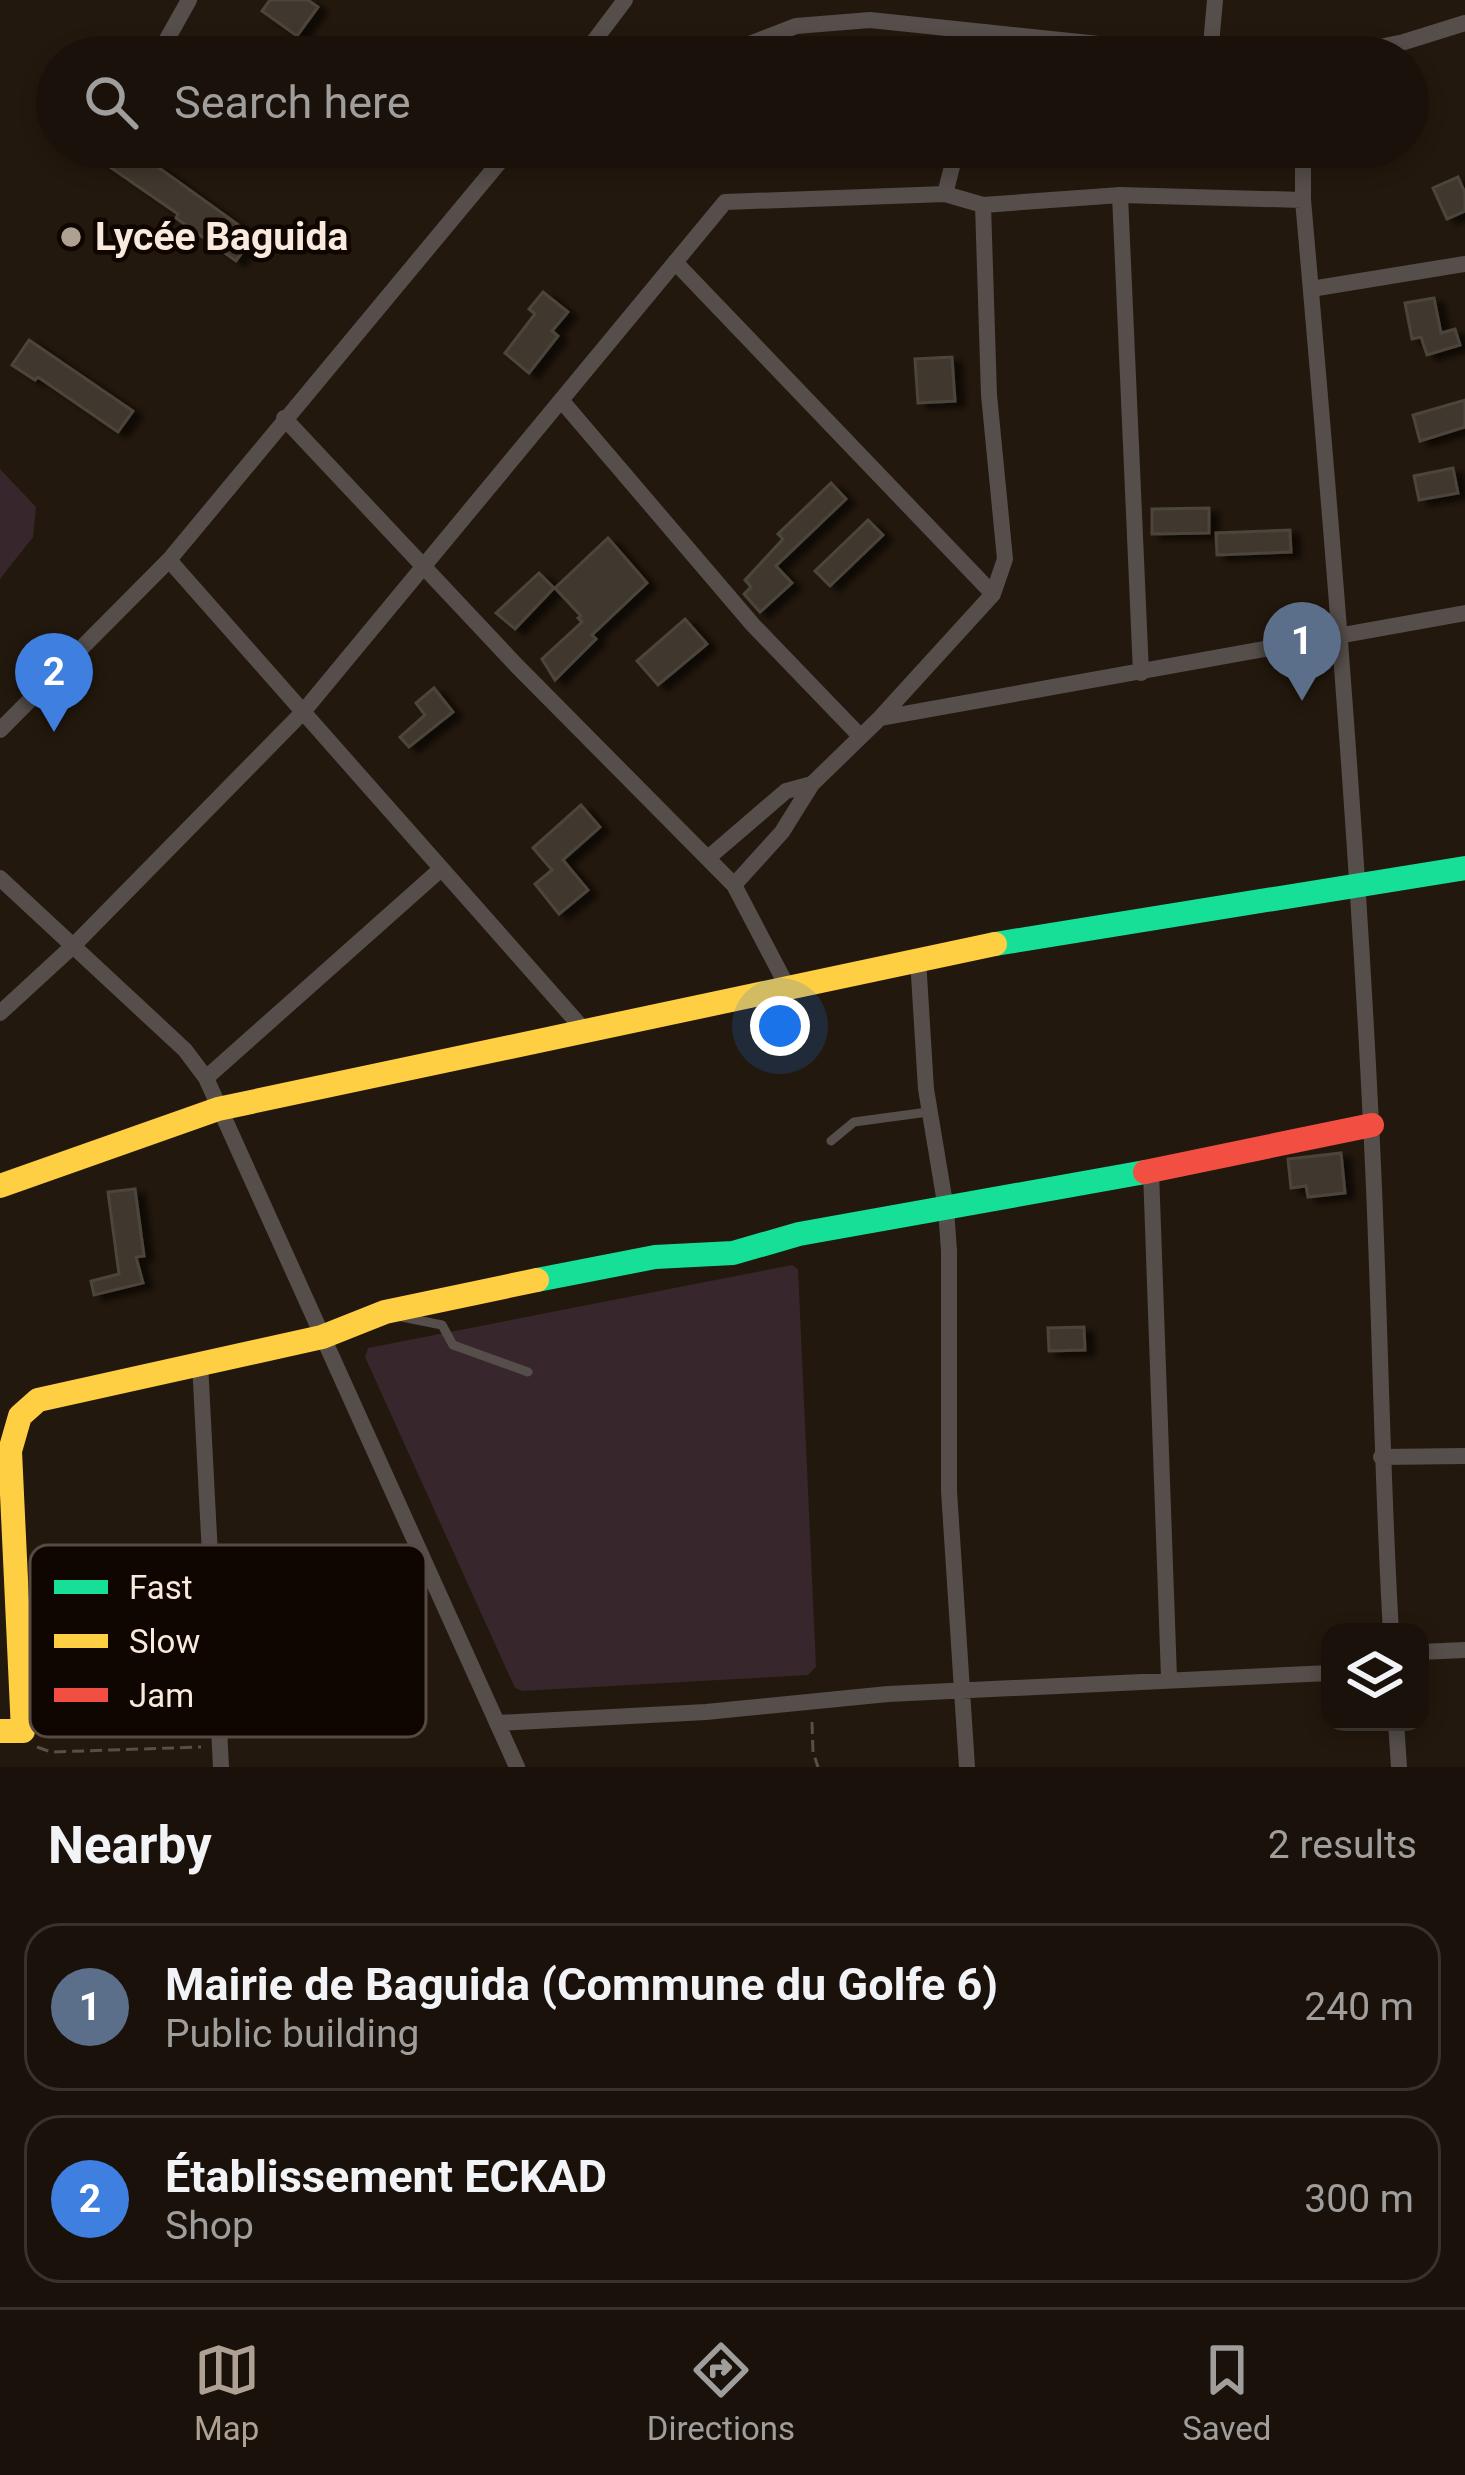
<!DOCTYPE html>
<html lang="en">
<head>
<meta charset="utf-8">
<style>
	body { margin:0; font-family:Roboto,sans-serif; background:#231b13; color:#f1f3f6 }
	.controls { position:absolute; right:36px; bottom:36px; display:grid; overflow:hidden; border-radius:24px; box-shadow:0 6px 18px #0003 }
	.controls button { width:108px; height:108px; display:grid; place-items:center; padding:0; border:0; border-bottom:3px solid #38322b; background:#1a120a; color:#f1f3f6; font:60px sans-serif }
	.you { position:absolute; left:780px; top:1026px; width:42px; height:42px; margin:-30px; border:9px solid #fff; border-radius:50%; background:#1a73e8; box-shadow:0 0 0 18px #1a73e833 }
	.badge { display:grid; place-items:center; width:78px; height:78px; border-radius:50%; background:#afa094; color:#fff; font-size:39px; font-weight:700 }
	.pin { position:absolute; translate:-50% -99px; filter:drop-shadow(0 3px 6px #0008) }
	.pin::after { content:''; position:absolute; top:63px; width:42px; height:36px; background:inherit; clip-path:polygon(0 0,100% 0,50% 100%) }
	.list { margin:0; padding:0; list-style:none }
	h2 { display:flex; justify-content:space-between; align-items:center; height:156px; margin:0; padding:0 48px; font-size:51px }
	h2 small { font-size:39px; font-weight:400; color:#9f9e9c }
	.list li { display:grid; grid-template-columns:78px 1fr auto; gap:36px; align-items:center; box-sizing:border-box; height:168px; margin:0 24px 24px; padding:0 24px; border:3px solid #38322b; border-radius:36px }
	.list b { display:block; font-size:45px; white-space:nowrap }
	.list p { margin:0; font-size:39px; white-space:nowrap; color:#9f9e9c }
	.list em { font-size:39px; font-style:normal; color:#9f9e9c }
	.icon { flex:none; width:66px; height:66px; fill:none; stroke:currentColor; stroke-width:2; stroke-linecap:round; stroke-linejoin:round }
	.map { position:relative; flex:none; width:1465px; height:1767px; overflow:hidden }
	.search { position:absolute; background:#1a120a; box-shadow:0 6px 18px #0003; left:36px; right:36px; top:36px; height:132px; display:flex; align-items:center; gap:30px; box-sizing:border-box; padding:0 42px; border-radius:66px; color:#9f9e9c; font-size:45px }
	.sheet { height:540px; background:#1a120a }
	nav { display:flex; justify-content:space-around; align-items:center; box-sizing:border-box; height:168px; border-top:3px solid #38322b; background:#1a120a; font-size:33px; color:#9f9e9c }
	nav a { display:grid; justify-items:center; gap:6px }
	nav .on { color:#afa094 }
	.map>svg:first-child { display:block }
</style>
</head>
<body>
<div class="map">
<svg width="1465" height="1767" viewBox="0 0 1465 1767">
	<defs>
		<filter id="shadow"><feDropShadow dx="9" dy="5" stdDeviation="3" flood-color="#0009"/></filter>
	</defs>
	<rect width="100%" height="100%" fill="#23180d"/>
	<path fill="#37262b" d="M0 469 36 507 33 537 0 579Z
		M792 1265 798 1269 816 1667 808 1675 522 1691 515 1688 365 1357 368 1348Z"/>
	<path fill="#40392e" stroke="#4c453a" stroke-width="3" filter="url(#shadow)" d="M270 0H308L318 7 297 36 262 11Z
		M81 147H130L254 236 236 261 176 218 178 214Z
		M1458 177 1465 193V211L1447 219 1433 188Z
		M543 292 568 312 552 331 558 336 529 373 505 353 535 314 529 309Z
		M1434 298 1441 333 1455 329 1460 345 1427 355 1421 337 1412 339 1405 303Z
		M29 340 133 411 118 432 38 377 35 380 12 365Z
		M952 357 955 401 918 403 915 359Z
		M1465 400V427L1420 441 1413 415Z
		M1453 468 1458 493 1419 500 1414 476Z
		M831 483 846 499 776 566 792 583 760 612 744 594 751 587 745 580 783 539 778 534Z
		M1209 508V533L1152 534V509Z
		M868 520 883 535 830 586 815 571Z
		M1290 530 1291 552 1217 555 1216 533Z
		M608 538 647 583 592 635 596 639 555 680 542 659 582 622 578 618 581 616 555 588Z
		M539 573 554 588 515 629 496 613Z
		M685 619 707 644 658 685 637 661Z
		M434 688 453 712 409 747 400 737 425 715 416 703Z
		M581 805 600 827 563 860 588 890 559 914 535 884 552 870 533 848Z
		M1341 1153 1345 1193 1308 1197 1306 1186 1291 1188 1288 1159Z
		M135 1189 144 1256 136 1257 143 1283 94 1295 91 1281 119 1274 108 1192Z
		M1084 1327 1085 1350 1049 1351 1048 1328Z"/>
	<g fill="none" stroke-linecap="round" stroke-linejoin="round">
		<path stroke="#564f4a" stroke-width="3" stroke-dasharray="12 6" stroke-linecap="butt" d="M812 1722 813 1752 818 1767
			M37 1747 51 1752 201 1747"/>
		<path stroke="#554e4b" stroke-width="9" d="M831 1141 854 1122 928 1112
			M402 1317 442 1325 453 1345 528 1372"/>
		<path stroke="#554e4b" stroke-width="16" d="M1210 56 1215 0
			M157 57 189 0
			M582 57 625 0
			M716 57 796 26 870 20 1223 57
			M980 57 986 32
			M1329 57 1404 42 1465 23
			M1303 147V200C1330 507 1356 815 1371 1124 1380 1293 1381 1463 1391 1632
			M945 194 957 147
			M1120 195 1141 673
			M675 262 993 594
			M1311 289 1465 264
			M561 400 753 625 860 736
			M284 418 517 666 734 885 787 986
			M169 560 584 1030
			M881 718 1465 613
			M0 730 169 560 512 147
			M708 858 786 791 812 784
			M0 878 185 1050 206 1078 517 1767
			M734 885 782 832 812 784 880 718 993 594 1005 559 989 395 983 205
			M918 959 926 1089 946 1209 949 1251V1491L967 1767
			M0 1013 74 945 303 712 725 202 945 194 983 205 1120 195 1303 200
			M206 1078 441 869
			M1151 1171 1169 1678
			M200 1363 221 1767
			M1381 1457 1465 1456
			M1420 1652 1465 1650
			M1396 1722 1399 1767
			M497 1723 706 1712 888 1694 1330 1673"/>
		<path stroke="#16e098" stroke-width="24" d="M995 944 1465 868
			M537 1280 655 1257 733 1253 799 1234 1145 1172"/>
		<path stroke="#ffcf43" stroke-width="24" d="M0 1186 218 1109 995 944
			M0 1731H23L10 1451 20 1416 38 1400 322 1337 385 1312 537 1280"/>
		<path stroke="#f24e42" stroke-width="24" d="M1145 1172 1372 1125"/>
	</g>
	<circle fill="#afa094" stroke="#0f0601" stroke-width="4.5" cx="71" cy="237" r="12"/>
	<g text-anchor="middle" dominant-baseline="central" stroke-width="9" stroke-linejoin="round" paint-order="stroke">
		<g font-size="39" font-weight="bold" fill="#faeadd" stroke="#0f0601" text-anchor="start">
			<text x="95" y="237">Lycée Baguida</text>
		</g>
	</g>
	<rect x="30" y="1545" width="396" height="192" rx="18" fill="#0f0601" stroke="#564a43" stroke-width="3"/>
	<rect x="54" y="1580" width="54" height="14" fill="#16e098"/>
	<rect x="54" y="1634" width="54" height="14" fill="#ffcf43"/>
	<rect x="54" y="1688" width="54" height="14" fill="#f24e42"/>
	<g font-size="33" fill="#faeadd">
		<text x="129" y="1599">Fast</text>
		<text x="129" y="1653">Slow</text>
		<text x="129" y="1707">Jam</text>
	</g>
</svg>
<div class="controls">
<button><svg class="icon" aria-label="layers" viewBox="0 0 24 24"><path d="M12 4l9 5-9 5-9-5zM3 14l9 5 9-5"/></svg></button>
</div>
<div class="you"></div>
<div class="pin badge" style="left:1302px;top:701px;background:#5c6f8a">1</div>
<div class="pin badge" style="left:54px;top:732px;background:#3f7fe0">2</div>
<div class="search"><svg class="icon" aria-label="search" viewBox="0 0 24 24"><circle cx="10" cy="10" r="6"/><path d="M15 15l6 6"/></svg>Search here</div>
</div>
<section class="sheet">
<h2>Nearby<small>2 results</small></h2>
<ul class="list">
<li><span class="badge" style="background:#5c6f8a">1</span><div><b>Mairie de Baguida (Commune du Golfe 6)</b><p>Public building</p></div><em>240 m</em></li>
<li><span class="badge" style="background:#3f7fe0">2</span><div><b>Établissement ECKAD</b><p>Shop</p></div><em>300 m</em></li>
</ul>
</section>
<nav>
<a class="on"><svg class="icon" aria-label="map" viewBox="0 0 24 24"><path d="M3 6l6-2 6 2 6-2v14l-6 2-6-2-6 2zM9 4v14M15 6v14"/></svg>Map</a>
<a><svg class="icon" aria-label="directions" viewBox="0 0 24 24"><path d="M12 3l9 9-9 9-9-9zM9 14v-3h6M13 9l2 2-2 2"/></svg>Directions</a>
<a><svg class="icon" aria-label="saved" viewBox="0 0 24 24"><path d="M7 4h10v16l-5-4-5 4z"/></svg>Saved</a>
</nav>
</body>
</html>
